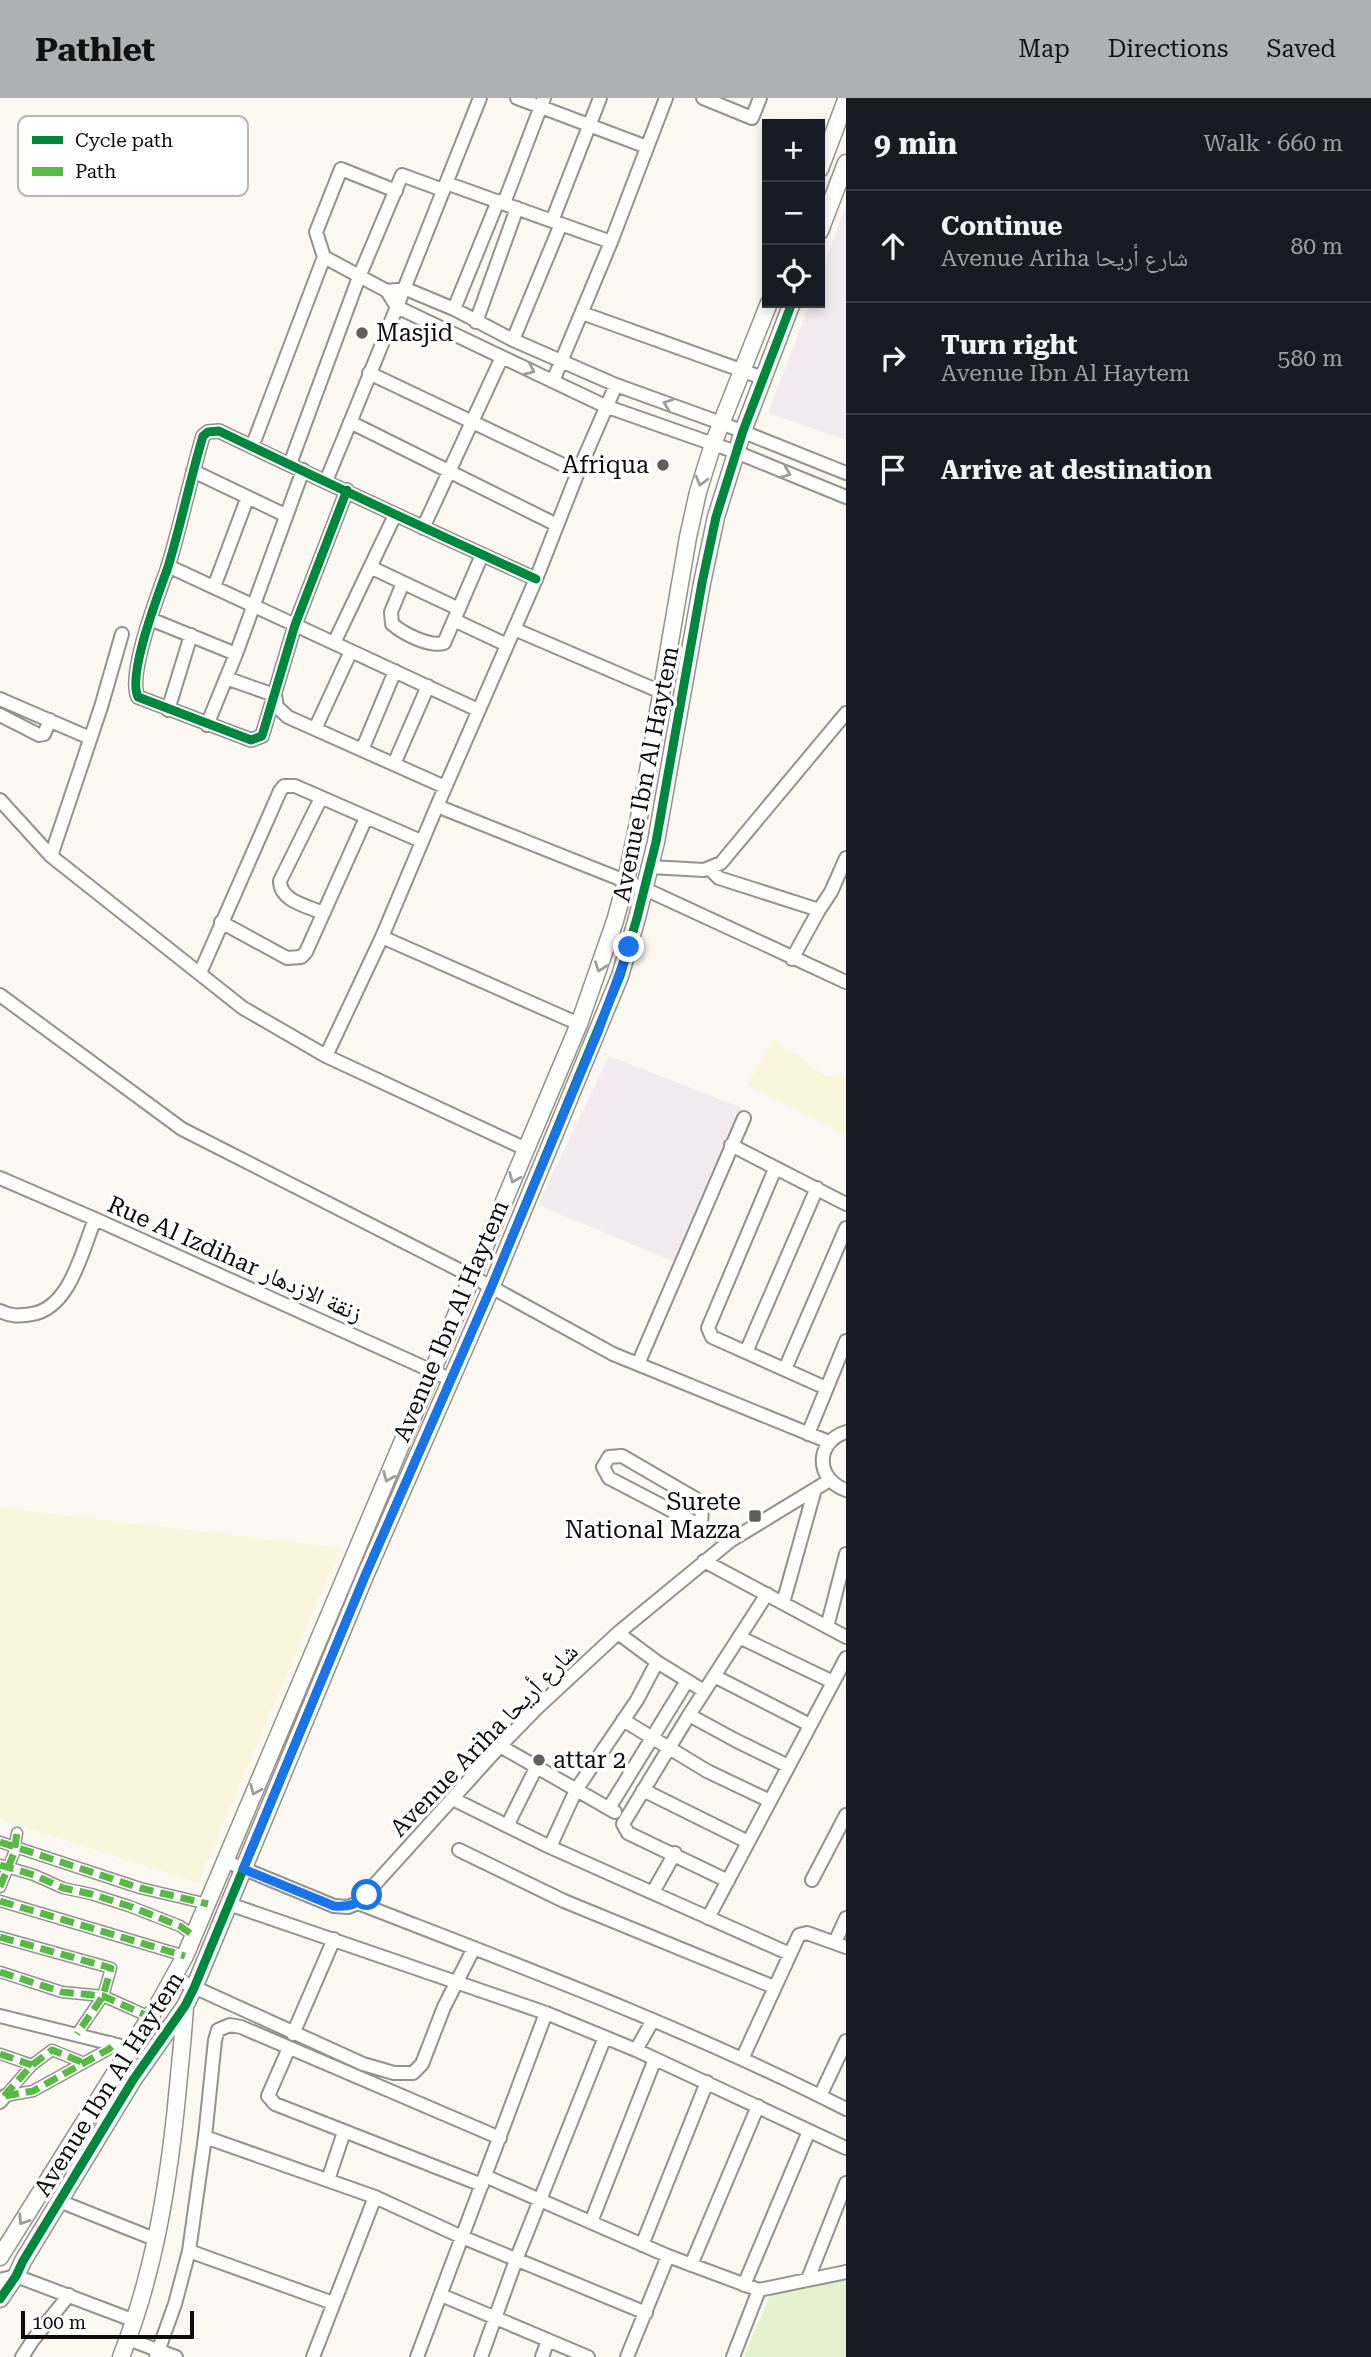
<!DOCTYPE html>
<html lang="en">
<head>
<meta charset="utf-8">
<style>
	body { margin:0; font-family:"Roboto Serif","Noto Naskh Arabic",serif; background:#242831; color:#f1f3f6 }
	.controls { position:absolute; right:21px; top:21px; display:grid; overflow:hidden; border-radius:0px; box-shadow:0 4px 10px #0003 }
	.controls button { width:63px; height:63px; display:grid; place-items:center; padding:0; border:0; border-bottom:2px solid #363941; background:#171b24; color:#f1f3f6; font:35px sans-serif }
	.scale { position:absolute; left:21px; bottom:18px; width:173px; box-sizing:border-box; padding-left:7px; border:4px solid #0c0c0c; border-top:0; font-size:19px; line-height:24px; white-space:nowrap; color:#0c0c0c; -webkit-text-stroke:5px #fff; paint-order:stroke }
	.stop { position:absolute; width:21px; height:21px; margin:-16px; border:5px solid #1a73e8; border-radius:50%; background:#fff }
	.stop.end { background:#1a73e8; border-color:#fff; box-shadow:0 2px 7px #0008 }
	.list { margin:0; padding:0; list-style:none }
	h2 { display:flex; justify-content:space-between; align-items:center; height:91px; margin:0; padding:0 28px; font-size:30px }
	h2 small { font-size:23px; font-weight:400; color:#9ea1a6 }
	.list li { display:grid; grid-template-columns:46px 1fr auto; gap:21px; align-items:center; box-sizing:border-box; height:112px; padding:0 28px; border-top:2px solid #363941 }
	.list b { display:block; font-size:26px; white-space:nowrap }
	.list p { margin:0; font-size:23px; white-space:nowrap; color:#9ea1a6 }
	.list em { font-size:23px; font-style:normal; color:#9ea1a6 }
	.icon { flex:none; width:38px; height:38px; fill:none; stroke:currentColor; stroke-width:2; stroke-linecap:round; stroke-linejoin:round }
	.map { position:relative; flex:none; width:846px; height:2259px; overflow:hidden }
	header { display:flex; align-items:center; gap:42px; box-sizing:border-box; height:98px; padding:0 35px; background:#afb0b1; color:#111 }
	header strong { font-size:33px }
	nav { display:flex; gap:38px; margin-inline-start:auto; font-size:24px }
	main { display:flex }
	aside { flex:1; background:#171b24 }
	.map>svg:first-child { display:block }
</style>
</head>
<body>
<header>
<strong>Pathlet</strong>
<nav><a>Map</a><a>Directions</a><a>Saved</a></nav>
</header>
<main>
<div class="map">
<svg width="846" height="2259" viewBox="0 0 846 2259">
	<rect width="100%" height="100%" fill="#faf8f0"/>
	<path fill="#f2eaee" d="M846 107V342L768 315 810 205H820V178Z
		M609 958 742 1010 675 1164 538 1107Z"/>
	<path fill="#f8f5db" d="M773 941 825 978 846 979V1037L747 987Z
		M0 1410 340 1450 198 1785 0 1721Z"/>
	<path fill="#e3f1ce" d="M846 2182V2259H744L771 2195Z"/>
	<g fill="none" stroke-linecap="round" stroke-linejoin="round">
		<defs>
			<path id="pedestrian" d="M0 1744 140 1790 208 1806
				M0 1767 34 1777 63 1790 91 1796 129 1808 180 1828 194 1838
				M0 1789 14 1755 17 1735
				M0 1803 185 1858
				M0 1839 111 1870 103 1898 77 1936
				M0 1874 62 1894 103 1898 150 1919
				M0 1956 32 1967
				M5 1998 33 1993 109 1951 113 1947 111 1944
				M5 1998 32 1967 52 1952 84 1965"/>
			<path id="minor" d="M517 0 647 49
				M703 0 752 20 760 0
				M446 85 611 144
				M504 105 544 0
				M552 123 600 0
				M324 159 316 134 341 71 396 93
				M387 193 406 191 454 211 513 242 616 287 721 325 846 375
				M454 211 498 103
				M582 215 763 280
				M476 224 517 110
				M513 242 561 126
				M369 275 578 374
				M553 283 611 144 666 0
				M616 287 578 374 536 481 437 708 645 791 846 884
				M350 324 557 427
				M252 349 324 159 387 193 397 209 605 308 736 354 846 399
				M290 366 359 179 402 77 443 92
				M193 373 285 417
				M326 383C379 256 429 128 480 0
				M347 392 295 527 262 638 251 642 138 599C127 576 159 495 168 469 181 426 190 382 203 338L208 334 219 333C325 384 430 433 536 481
				M423 430 502 259
				M168 468 478 612
				M370 469 459 511
				M403 485 391 514 392 526C404 536 429 549 444 545L482 457
				M214 489 247 401
				M150 521 236 556
				M454 522 507 547
				M514 531 661 594
				M334 545 395 417
				M226 580 274 597
				M275 597 277 609 288 619 445 689
				M0 601 90 640
				M168 612 191 537
				M0 617 39 637 44 636 50 622
				M207 627 236 556 303 372
				M315 631 351 553
				M362 652 395 573
				M394 666 428 588
				M321 700 280 783C280 803 307 808 323 815
				M0 702 51 758 243 910 326 958 526 1051
				M51 758 101 609 122 536
				M650 769 704 772 721 765 846 615
				M710 771 719 780 819 812 831 794 846 760
				M221 824 287 860 301 859 306 854 366 720
				M382 839 579 926
				M792 861 819 812
				M200 875 280 693 284 688H295L421 743
				M0 897 182 1031 473 1179 613 1256 829 1344
				M326 958 382 839 437 708
				M731 1047 846 1106
				M775 1071 708 1230 712 1239 826 1290
				M0 1080 95 1121 452 1282
				M0 1213C12 1219 19 1218 32 1216 70 1210 82 1153 95 1121
				M746 1254 817 1090
				M638 1266 744 1020
				M785 1271 846 1130
				M846 1334C815 1344 815 1381 846 1392
				M808 1336 846 1243
				M701 1428 702 1410 696 1401 622 1358 609 1359 603 1369 609 1380 730 1443
				M704 1463 846 1539
				M783 1505 815 1391
				M827 1529 846 1456
				M618 1535 657 1564 704 1593
				M739 1539 833 1584
				M714 1578 810 1627
				M689 1617 735 1642 788 1668
				M623 1622 707 1673 770 1703
				M500 1648 615 1714
				M643 1692 748 1744
				M453 1701 550 1749 790 1856
				M609 1710 687 1583
				M507 1728 536 1670
				M550 1749 576 1692 637 1602 657 1564
				M459 1752 564 1803 774 1889
				M225 1763 334 1808 348 1809 358 1805 500 1648 537 1610 618 1535 730 1443 830 1382
				M812 1782 846 1717
				M728 1783 628 1735 623 1726 689 1617 767 1496
				M653 1794 675 1755
				M358 1805C522 1869 689 1931 846 2011
				M229 1806 546 1915 636 1952 846 2050
				M708 1820 846 1560
				M835 1844 846 1820
				M174 1880 363 1966 394 1975H413L422 1966 444 1909 474 1850
				M0 1918 129 1950
				M293 1936 334 1841
				M289 1950 268 1998 275 2006 482 2087
				M636 1952 653 1922
				M742 1961 799 1837 807 1835 846 1849
				M820 1998 846 1943
				M0 2004 5 1998
				M205 2039 375 2099 462 2139 646 2215
				M485 2078 668 2158 759 2192 846 2174
				M328 2082 344 2034
				M59 2103 157 2142
				M591 2124 655 1961
				M642 2147 707 1984
				M189 2153 205 2039 215 1942 218 1932 230 1927 241 1929 500 2040
				M691 2167 758 2008
				M808 2181 846 2085
				M0 2182 16 2178 135 2223
				M744 2187 809 2033
				M441 2197 588 2259
				M128 2241 176 2259
				M22 2259 33 2242 69 2197
				M156 2259 175 2206 189 2153 333 2205
				M313 2259 375 2099
				M417 2259 546 1915
				M481 2259 516 2162 605 1939
				M542 2259 548 2242
				M627 2259 668 2158
				M733 2259 759 2192"/>
			<path id="tertiary" d="M820 71 846 2
				M820 133 846 65
				M0 2159 160 1903 185 1858 579 926 615 823 626 783 645 690 688 439 698 394 713 346 769 205
				M0 2201 16 2178 23 2163 133 1982 185 1908 194 1890 365 1478 491 1190 620 878 637 820 656 744 702 485 716 419 743 333 792 205
				M121 2259C153 2178 167 2095 176 2009 179 1976 183 1942 185 1908"/>
		</defs>
		<use href="#pedestrian" stroke="#93928f" stroke-width="13"/>
		<use href="#minor" stroke="#93928f" stroke-width="16"/>
		<use href="#tertiary" stroke="#93928f" stroke-width="19"/>
		<use href="#pedestrian" stroke="#fefefd" stroke-width="10"/>
		<use href="#minor" stroke="#fefefd" stroke-width="12"/>
		<use href="#tertiary" stroke="#fefefd" stroke-width="16"/>
		<path stroke="#58b947" stroke-width="7" stroke-dasharray="14 7" stroke-linecap="butt" d="M0 1744 140 1790 208 1806
			M0 1767 34 1777 63 1790 91 1796 129 1808 180 1828 194 1838
			M0 1789 14 1755 17 1735
			M0 1803 185 1858
			M0 1839 111 1870 103 1898 77 1936
			M0 1874 62 1894 103 1898 150 1919
			M0 1956 32 1967
			M4 1998 32 1967 52 1952 84 1965
			M5 1998 33 1993 109 1951 113 1947 111 1944"/>
		<defs>
			<path id="cycleway" d="M347 392 295 527 262 638 251 642 138 599C127 576 159 495 168 469 181 426 190 382 203 338L208 334 219 333C325 384 430 433 536 481
				M0 2201 16 2178 23 2163 133 1982 185 1908 194 1890 365 1478 491 1190 620 878 637 820 656 744 702 485 716 419 743 333 792 205"/>
		</defs>
		<use href="#cycleway" stroke="#fff" stroke-width="13"/>
		<use href="#cycleway" stroke="#00873e" stroke-width="9"/>
	</g>
	<defs><path id="oneway-chevron" d="M-2-3.5L2.5 0L-2 3.5" fill="none" stroke-width="1.6" stroke-linecap="round" stroke-linejoin="round" transform="scale(1.75)"/></defs>
	<g stroke="#9d9d9d">
		<use href="#oneway-chevron" transform="translate(530 272) rotate(25)"/>
		<use href="#oneway-chevron" transform="translate(668 306) rotate(-160)"/>
		<use href="#oneway-chevron" transform="translate(786 375) rotate(22)"/>
		<use href="#oneway-chevron" transform="translate(701 383) rotate(106)"/>
		<use href="#oneway-chevron" transform="translate(600 869) rotate(110)"/>
		<use href="#oneway-chevron" transform="translate(514 1080) rotate(113)"/>
		<use href="#oneway-chevron" transform="translate(388 1379) rotate(113)"/>
		<use href="#oneway-chevron" transform="translate(255 1692) rotate(113)"/>
		<use href="#oneway-chevron" transform="translate(23 2122) rotate(123)"/>
	</g>
	<g fill="none" stroke-linecap="round" stroke-linejoin="round">
		<path stroke="#1a73e8" stroke-width="9" d="M367 1797C356 1807 349 1809 334 1808L243 1771 365 1478 491 1190 598 934 629 849"/>
	</g>
	<g fill="#5f5f5c" stroke="#fff" stroke-width="2.5">
		<circle cx="362" cy="235" r="7"/>
		<circle cx="663" cy="367" r="7"/>
		<rect x="748" y="1411" width="14" height="14" rx="3.5"/>
		<circle cx="539" cy="1662" r="7"/>
	</g>
	<g text-anchor="middle" dominant-baseline="central" stroke-width="7" stroke-linejoin="round" paint-order="stroke">
		<g font-size="24" fill="#0c0c0c" stroke="#fff" text-anchor="start">
			<text x="376" y="235">Masjid</text>
			<text x="649" y="367" text-anchor="end">Afriqua</text>
			<text x="741" y="1404" text-anchor="end">Surete<tspan x="741" dy="28">National Mazza</tspan></text>
			<text x="553" y="1662">attar 2</text>
		</g>
		<g font-size="24" fill="#0c0c0c" stroke="#fff">
			<text transform="translate(646 676) rotate(-79)">Avenue Ibn Al Haytem</text>
			<text transform="translate(235 1161) rotate(24)">Rue Al Izdihar زنقة الازدهار</text>
			<text transform="translate(451 1223) rotate(-67)">Avenue Ibn Al Haytem</text>
			<text transform="translate(484 1642) rotate(-46)">Avenue Ariha شارع أريحا</text>
			<text transform="translate(109 1986) rotate(-58)">Avenue Ibn Al Haytem</text>
		</g>
	</g>
	<rect x="18" y="18" width="230" height="80" rx="10" fill="#fff" stroke="#b6b6b6" stroke-width="2"/>
	<rect x="32" y="38" width="31" height="8" fill="#00873e"/>
	<rect x="32" y="69" width="31" height="9" fill="#58b947"/>
	<g font-size="19" fill="#0c0c0c">
		<text x="75" y="49">Cycle path</text>
		<text x="75" y="80">Path</text>
	</g>
</svg>
<div class="controls">
<button>+</button>
<button>−</button>
<button><svg class="icon" aria-label="locate" viewBox="0 0 24 24"><circle cx="12" cy="12" r="6"/><path d="M12 2v4M12 18v4M2 12h4M18 12h4"/></svg></button>
</div>
<div class="scale">100 m</div>
<div class="stop" style="left:367px;top:1797px"></div>
<div class="stop end" style="left:629px;top:849px"></div>
</div>
<aside>
<h2>9 min<small>Walk · 660 m</small></h2>
<ul class="list">
<li><svg class="icon" aria-label="ahead" viewBox="0 0 24 24"><path d="M12 20V5M6 11l6-6 6 6"/></svg><div><b>Continue</b><p>Avenue Ariha شارع أريحا</p></div><em>80 m</em></li>
<li><svg class="icon" aria-label="right" viewBox="0 0 24 24"><path d="M7 20v-9h11M14 6l5 5-5 5"/></svg><div><b>Turn right</b><p>Avenue Ibn Al Haytem</p></div><em>580 m</em></li>
<li><svg class="icon" aria-label="arrive" viewBox="0 0 24 24"><path d="M6 21V4h12l-3 4 3 4H6"/></svg><div><b>Arrive at destination</b></div></li>
</ul>
</aside>
</main>
</body>
</html>
